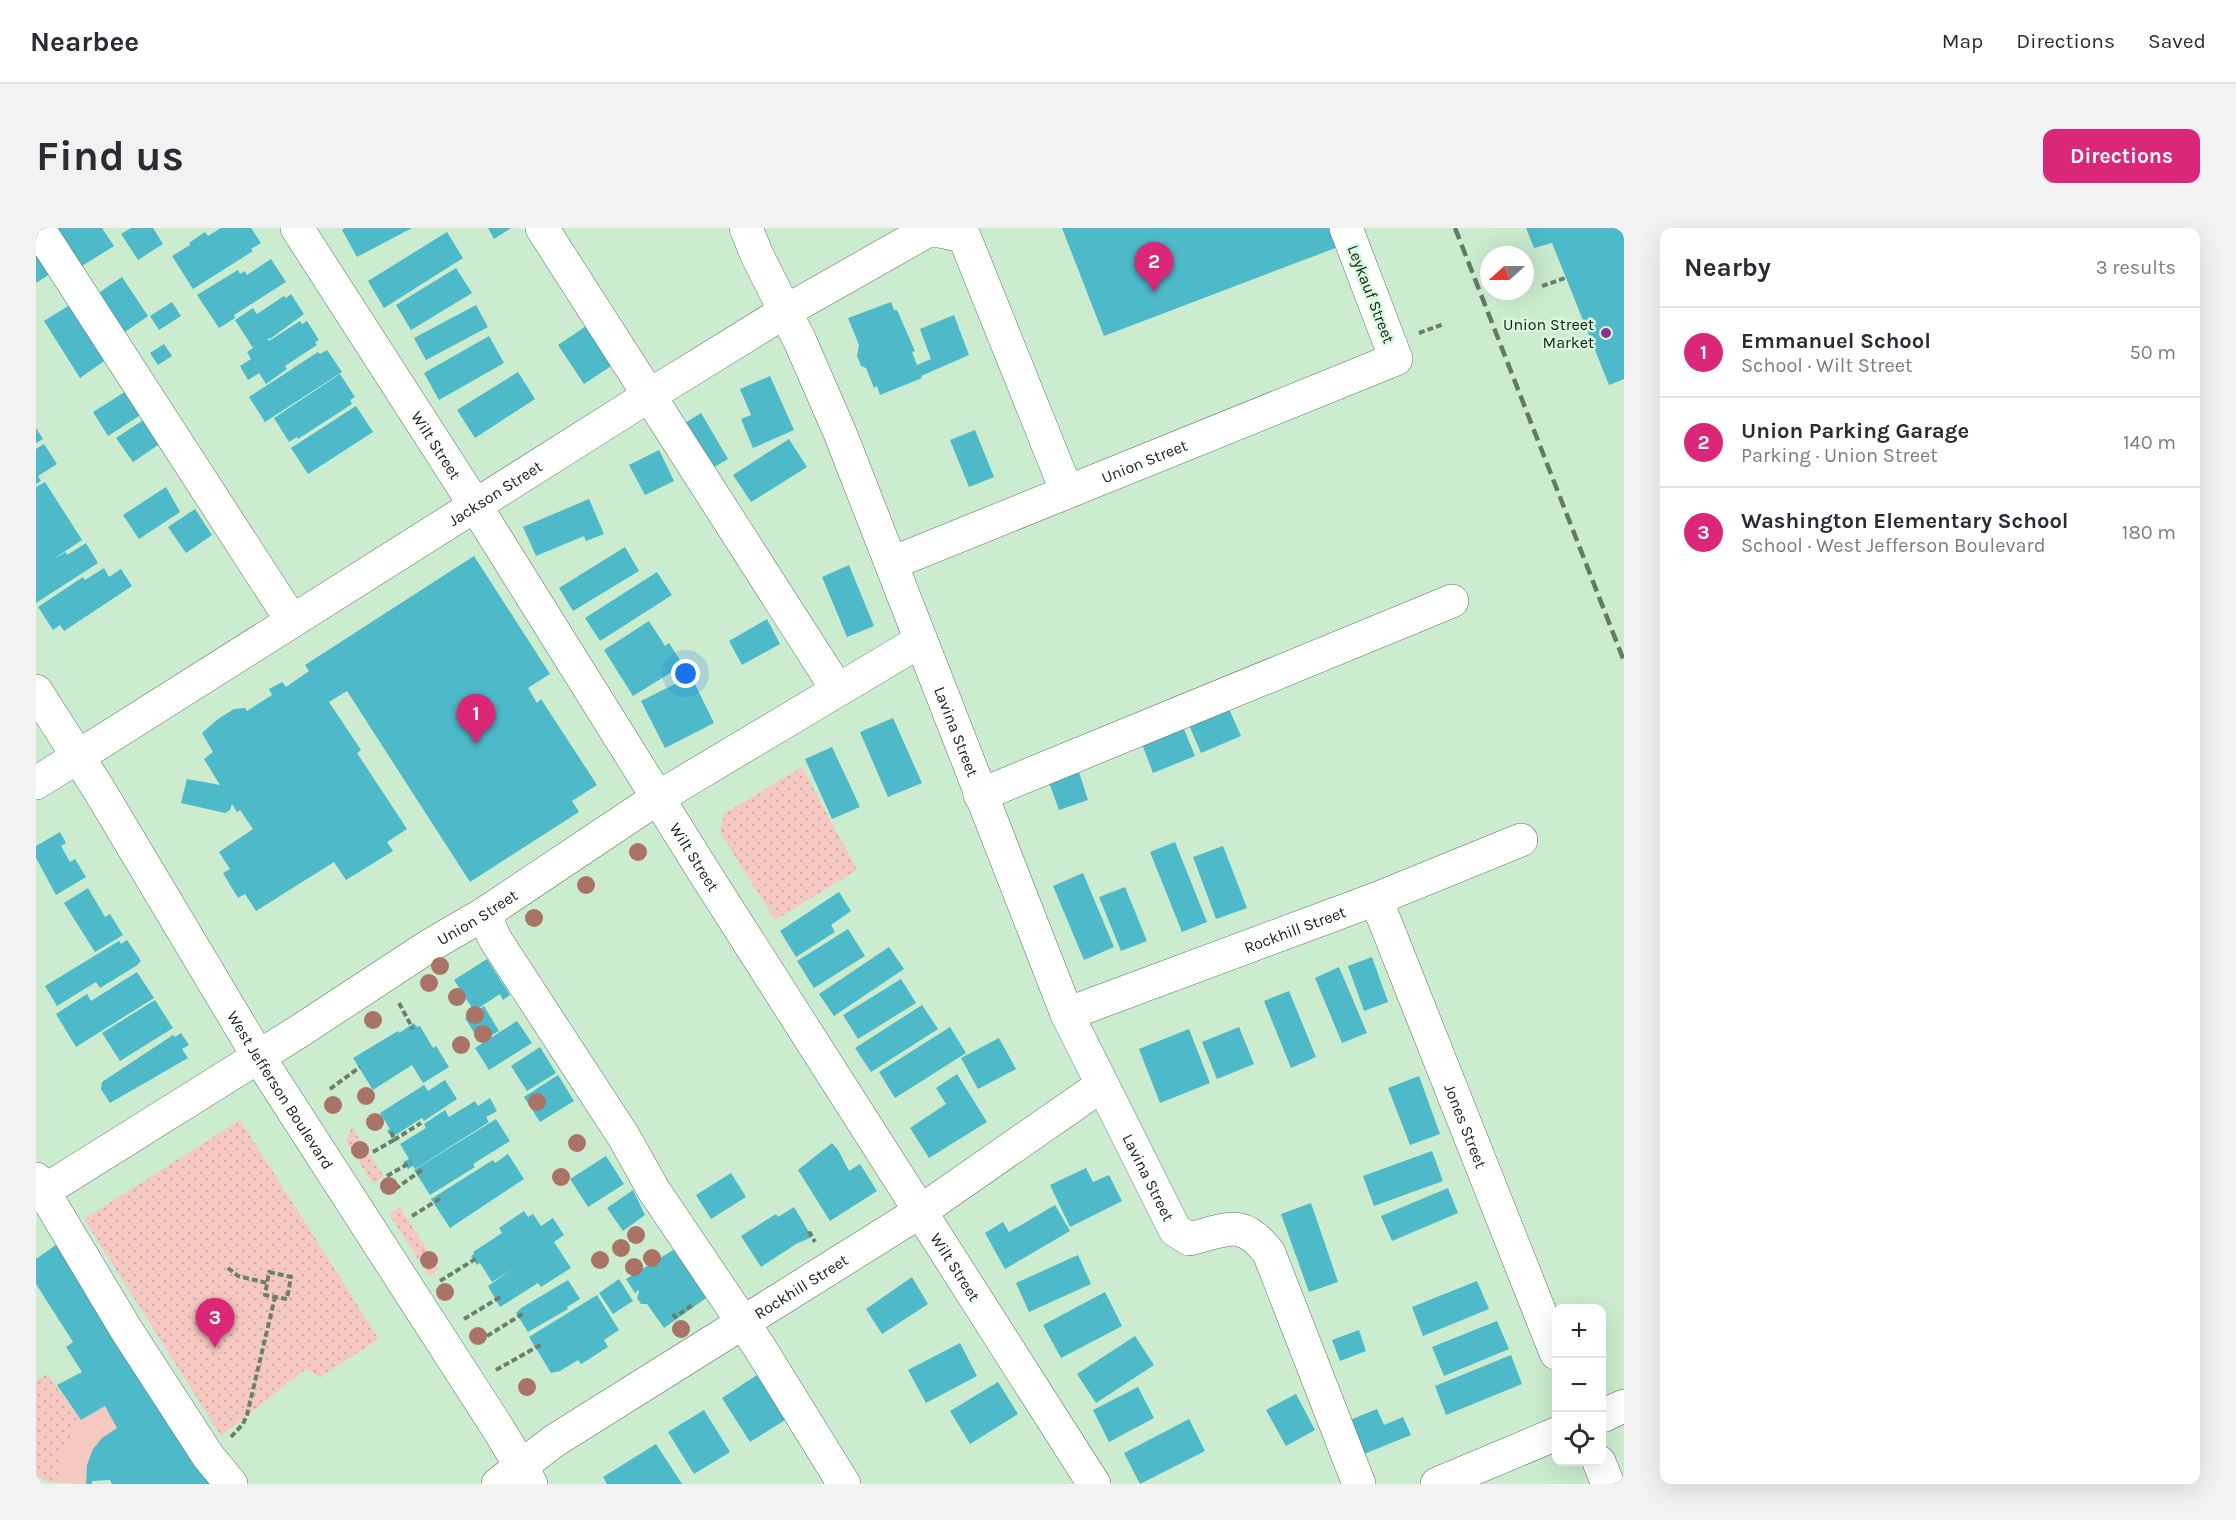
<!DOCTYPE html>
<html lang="en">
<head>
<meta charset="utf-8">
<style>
	body { margin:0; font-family:Karla,sans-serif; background:#f2f2f3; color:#2b2b33 }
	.controls { position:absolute; right:18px; bottom:18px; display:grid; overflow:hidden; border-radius:12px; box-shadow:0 6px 24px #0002 }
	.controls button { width:54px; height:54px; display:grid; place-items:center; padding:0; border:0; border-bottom:2px solid #e1e1e2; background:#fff; color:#2b2b33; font:30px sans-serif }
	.compass { position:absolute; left:1444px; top:18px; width:54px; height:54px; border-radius:50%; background:#fff; box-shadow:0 6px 24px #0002; rotate:249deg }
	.you { position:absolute; left:650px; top:446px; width:21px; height:21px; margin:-15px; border:4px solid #fff; border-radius:50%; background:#1a73e8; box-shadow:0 0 0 9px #1a73e833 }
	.badge { display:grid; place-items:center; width:39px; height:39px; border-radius:50%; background:#db2777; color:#fff; font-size:20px; font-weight:700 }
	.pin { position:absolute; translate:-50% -50px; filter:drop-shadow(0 2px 3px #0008) }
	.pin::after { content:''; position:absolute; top:32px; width:21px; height:18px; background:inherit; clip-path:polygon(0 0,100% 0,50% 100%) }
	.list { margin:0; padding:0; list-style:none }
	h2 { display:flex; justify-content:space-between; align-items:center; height:78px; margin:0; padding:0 24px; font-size:26px }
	h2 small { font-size:20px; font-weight:400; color:#7c7c81 }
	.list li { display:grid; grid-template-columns:39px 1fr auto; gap:18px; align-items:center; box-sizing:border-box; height:90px; padding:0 24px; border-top:2px solid #e1e1e2 }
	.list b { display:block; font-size:22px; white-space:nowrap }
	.list p { margin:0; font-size:20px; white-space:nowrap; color:#7c7c81 }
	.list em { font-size:20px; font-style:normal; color:#7c7c81 }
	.icon { flex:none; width:33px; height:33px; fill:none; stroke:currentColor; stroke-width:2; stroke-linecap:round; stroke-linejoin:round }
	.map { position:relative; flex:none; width:1588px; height:1256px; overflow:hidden; border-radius:12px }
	header { display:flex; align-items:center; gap:36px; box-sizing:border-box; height:84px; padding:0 30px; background:#fff; border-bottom:2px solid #e1e1e2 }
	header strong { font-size:28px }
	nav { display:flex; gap:33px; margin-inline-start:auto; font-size:21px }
	.intro { display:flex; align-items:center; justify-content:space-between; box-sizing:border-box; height:144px; padding:0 36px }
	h1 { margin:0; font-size:42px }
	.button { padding:15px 27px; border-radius:12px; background:#db2777; color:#fff; font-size:21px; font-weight:700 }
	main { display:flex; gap:36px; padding:0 36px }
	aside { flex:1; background:#fff; border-radius:12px; box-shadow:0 6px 24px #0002 }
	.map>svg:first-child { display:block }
</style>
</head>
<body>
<header>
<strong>Nearbee</strong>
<nav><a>Map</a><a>Directions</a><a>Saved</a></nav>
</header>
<div class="intro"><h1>Find us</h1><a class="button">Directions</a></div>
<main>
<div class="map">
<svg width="1588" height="1256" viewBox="0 0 1588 1256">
	<defs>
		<pattern id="grass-dots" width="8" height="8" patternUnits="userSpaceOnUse" patternTransform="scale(1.5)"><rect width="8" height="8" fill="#f5c8c1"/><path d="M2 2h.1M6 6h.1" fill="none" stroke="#d1aca5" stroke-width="1.8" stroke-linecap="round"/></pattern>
	</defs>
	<rect width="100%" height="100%" fill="#cbeccf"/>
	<path fill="url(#grass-dots)" d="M766 539 821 642 739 692 684 604 688 586Z
		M204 892 343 1111 284 1149 270 1141 185 1208 48 991Z
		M316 899 348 949 337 956 310 913Z
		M364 979 403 1041 393 1048 353 986Z
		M11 1146 45 1192 27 1221 23 1251 20 1254H14L0 1248V1153Z"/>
	<path fill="#f5c8c1" d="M69 1178 81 1200C59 1211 50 1232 50 1256L14 1254H20L23 1251 27 1221 45 1192Z"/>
	<path fill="#4eb9c9" d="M23 0H66L78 18 38 43 15 5Z
		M95 0H117L127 16 102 32 85 6Z
		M185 0H215L225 15 215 21 217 23 157 61 136 28 154 17 153 15 169 4 172 8Z
		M309 0H376L321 29 306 2Z
		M452 0H475L458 11Z
		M1026 0H1294L1302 19 1068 108Z
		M1490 0H1588V151L1573 157 1516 15 1498 20Z
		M411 4 427 30 348 80 332 53Z
		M0 23 14 46 0 55Z
		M235 31 250 54 198 87 199 90 183 100 161 67 202 42 204 46 209 43 211 47Z
		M420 40 436 65 375 102 360 77Z
		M86 49 112 88 86 106 61 66Z
		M255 66 268 86 234 111 231 110 233 113 264 93 266 96 271 93 283 112 279 114 281 117 249 138 251 141 230 156 223 145 212 152 204 138 215 131 211 124 217 120 199 92 217 80 221 86 248 68 250 70Z
		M136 74 145 88 123 102 114 88Z
		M855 74 858 82H861L879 123 876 124 881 137 895 131 884 101 918 87 933 127 885 148 886 150 844 167 841 158 838 160 830 140 825 138 821 128 823 117 812 90Z
		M37 75 71 131 44 150 8 93Z
		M440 77 452 99 390 132 378 110Z
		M553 96 580 135 548 156 522 117Z
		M453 108 468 135 403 172 388 145Z
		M128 116 136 128 122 137 114 125Z
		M291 122 306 144 229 194 213 169 282 124 284 126Z
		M482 144 499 171 439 210 421 182Z
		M304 146 319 169 314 172 316 176 262 211 261 209 253 214 238 190Z
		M734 148 758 202 717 220 705 191 715 187 704 161Z
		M92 162 106 186 72 208 57 184Z
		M320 178 337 204 272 246 255 220Z
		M665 185 692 231 668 245 641 200Z
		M109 191 125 215 97 234 80 210Z
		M0 200 7 211 0 215Z
		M939 202 958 249 933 259 914 212Z
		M753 211 771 239 715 274 697 247Z
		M8 216 21 236 2 248 5 253 0 256V221Z
		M623 222 638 253 609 267 593 237Z
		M9 254 46 312 16 332 30 324 31 327 50 315 62 335 0 375V259Z
		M130 259 144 284 103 311 87 287Z
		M553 271 568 306 550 313 548 308 500 328 487 299Z
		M159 281 176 307 150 325 132 299Z
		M589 319 603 343 537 383 523 360Z
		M438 328 514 446 492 460 501 475 505 471 561 557 536 573 543 584 434 654 311 463 293 474 325 522 321 525 371 601 351 614 357 623 310 652 298 634 220 683 209 666 202 670 194 657 187 645 194 641 183 624 217 601 204 582 201 584 196 576 194 582 189 585 145 575 151 551 184 557 168 531 177 524 166 505 182 491 198 481 209 480 211 483 236 467 233 461 246 454 250 459 273 443 269 437Z
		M813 337 838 398 811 409 786 349Z
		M68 340 73 349 85 341 96 358 28 403 24 397 17 402 2 379 47 349 49 352Z
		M621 344 636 367 564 413 549 390Z
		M731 391 744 416 706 437 693 413Z
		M613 393 629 418 633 415 647 437 597 468 568 422Z
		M655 448 678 495 629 520 605 473Z
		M1193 481 1205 508 1165 525 1153 497Z
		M857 490 886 555 852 569 824 504Z
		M1147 499 1159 528 1117 545 1106 516Z
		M796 519 824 579 796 591 769 531Z
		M1042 541 1052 572 1023 582 1012 552Z
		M24 604 30 615 25 618 34 634 39 631 50 649 20 667 0 630V618Z
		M1139 614 1171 694 1146 704 1114 624Z
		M1187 618 1211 680 1180 691 1157 629Z
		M1047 645 1078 719 1048 732 1017 658Z
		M1089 659 1111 713 1085 723 1063 669Z
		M52 660 69 689 74 686 87 707 59 724 28 675Z
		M803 664 815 683 795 697 799 704 760 729 744 703Z
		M812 701 829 728 778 760 761 733Z
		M91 712 105 733 100 738 64 760 60 754 21 778 9 758 83 713 85 716Z
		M853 719 868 741 798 788 783 766Z
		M1336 729 1352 774 1328 783 1312 738Z
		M451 731 474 767 467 772 464 766 438 783 418 752Z
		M1303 739 1331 805 1306 815 1279 750Z
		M101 744 118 770 40 819 20 786 51 766 55 773Z
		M865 751 880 775 822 811 807 787Z
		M1253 763 1280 829 1255 840 1228 773Z
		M119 772 137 800 84 833 66 805Z
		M886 777 902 801 835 844 819 820Z
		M448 778 463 803 444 814 429 790Z
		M481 793 496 815 453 842 439 820Z
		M378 795 381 799 384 798 397 820 400 818 413 839 387 855 376 837 337 862 317 830 362 803 363 805Z
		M914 799 930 825 859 870 843 844Z
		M1203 799 1218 836 1181 851 1166 814Z
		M1153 801 1174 855 1124 875 1103 821Z
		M145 805 153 817 146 821 152 830 74 875 65 861 66 854 137 807 139 809Z
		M963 810 980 841 942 861 925 830Z
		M504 819 520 845 491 863 475 838Z
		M921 846 951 894 893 930 874 900 910 876 900 860Z
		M522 847 538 873 504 894 488 869Z
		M1383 848 1404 906 1374 917 1352 860Z
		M409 852 421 871 388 893 386 890 358 908 356 905 353 906 351 903 354 901 344 885 388 857 392 863Z
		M454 870 461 883 450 889 453 894 379 941 377 938 372 941 367 934 373 931 364 916 390 900 388 896 409 882 413 889 439 873 442 878Z
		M460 891 474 913 437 936 439 939 394 967 378 942Z
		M796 915 802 922 813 943 824 936 841 963 794 993 762 942Z
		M1396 923 1407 953 1338 978 1327 948Z
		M472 926 488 951 414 1000 395 971 457 932 459 935Z
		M570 928 588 956 552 979 534 951Z
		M1050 940 1057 954 1073 947 1086 973 1034 999 1014 957Z
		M695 945 710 969 675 991 660 967Z
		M1412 960 1422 985 1356 1013 1345 988Z
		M597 962 609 987 587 1003 571 980Z
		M1275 975 1302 1054 1273 1064 1245 986Z
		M1019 977 1034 1003 969 1041 949 1005 967 994 973 1004Z
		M758 979 776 1009 760 1016 725 1039 705 1008 740 986 742 989Z
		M488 983 492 989 497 986 505 998 517 990 528 1007 518 1014 535 1040 505 1059 502 1055 464 1079 452 1058 478 1040 456 1054 444 1035 441 1037 435 1028 438 1026 437 1024 466 1005 463 1000Z
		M24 1014 175 1256H76L74 1252 56 1253V1256H50L51 1237 57 1221 66 1210 81 1200 69 1178 45 1192 21 1157 46 1144 30 1119 37 1114 0 1056V1031Z
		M642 1019 673 1068 628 1100 611 1076H605L601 1070 603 1064 602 1062 599 1065 590 1051Z
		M1042 1027 1055 1056 993 1084 980 1055Z
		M876 1049 892 1076 846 1106 830 1081Z
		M583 1051 597 1073 577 1086 563 1065Z
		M532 1052 544 1071 531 1079 532 1081 492 1104 480 1085 485 1080Z
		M1441 1053 1453 1081 1387 1108 1376 1079Z
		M1069 1064 1086 1098 1025 1130 1007 1097Z
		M561 1067 583 1102 568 1112 572 1119 545 1136 542 1132 524 1143 515 1145 493 1109Z
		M1461 1093 1473 1121 1408 1148 1396 1119Z
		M1323 1102 1330 1123 1304 1133 1296 1112Z
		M1099 1108 1118 1137 1060 1175 1041 1146Z
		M924 1115 941 1148 890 1175 872 1142Z
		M1475 1127 1486 1156 1410 1187 1399 1158Z
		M721 1147 749 1192 714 1214 686 1170Z
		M962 1154 982 1186 934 1216 914 1183Z
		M1102 1159 1118 1190 1073 1214 1057 1182Z
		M1260 1166 1279 1202 1250 1218 1230 1182Z
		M1341 1181 1348 1197 1367 1189 1375 1207 1328 1226 1314 1192Z
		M668 1182 694 1224 658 1246 632 1204Z
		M1153 1191 1169 1223 1104 1256 1088 1225Z
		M620 1216 646 1256H571L567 1249Z"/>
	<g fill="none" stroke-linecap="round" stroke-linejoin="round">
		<defs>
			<g id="minor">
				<path d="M2 0 256 393"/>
				<path id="s1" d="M261 0 439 277 668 644 1058 1256"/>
				<path d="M506 0 801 461"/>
				<path id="s2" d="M710 0 720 25 764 113 804 205 1031 786 1139 1002 1153 1011C1191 1002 1206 989 1233 1025L1323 1256"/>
				<path id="s3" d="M856 335 1360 131 1310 0"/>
				<path id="s4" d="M0 555 614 167 750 83 891 3H904L928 8 1031 264"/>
				<path d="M944 567 1416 373"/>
				<path id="s5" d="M1340 671 1520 1125"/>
				<path d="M448 686 459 711 588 909 617 961 722 1117 808 1256"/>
				<path id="s6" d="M1031 786 1340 671 1485 612"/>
				<path d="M0 951 91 1103 172 1228 195 1256"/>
				<path id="s7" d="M0 968 262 804 393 718 448 686 623 569 884 413"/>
				<path d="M1566 1188 1588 1178"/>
				<path d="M1563 1234 1572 1256"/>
				<path id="s8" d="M462 1256 518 1213 885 983 1066 857"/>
				<path d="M1401 1256 1520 1206"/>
			</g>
			<g id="major">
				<path id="s9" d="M0 463 62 560 222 828 463 1202 495 1256"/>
			</g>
		</defs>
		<use href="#minor" stroke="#58755c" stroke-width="34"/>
		<use href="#major" stroke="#58755c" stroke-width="34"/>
		<path stroke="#6a806d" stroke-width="4" stroke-dasharray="6 3" stroke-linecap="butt" d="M1506 58 1529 50
			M1383 105 1408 96
			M363 775 377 801
			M294 861 324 839
			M358 912 385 895
			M337 924 358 912 355 903
			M351 948 375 934
			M359 961 387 941
			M376 988 405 970
			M772 1006 774 1005 779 1014
			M192 1040 202 1048 231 1055
			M233 1044 255 1049 251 1071 229 1067Z
			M404 1053 441 1030
			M637 1086 639 1089 658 1076
			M428 1091 466 1068
			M451 1108 488 1085
			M460 1142 506 1116
			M195 1209 207 1196 211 1187 239 1069
			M0 1255 6 1256"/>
		<use href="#minor" stroke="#fff" stroke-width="33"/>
		<use href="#major" stroke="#fff" stroke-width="33"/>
		<path stroke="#647a67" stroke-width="4.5" stroke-dasharray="12 6" stroke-linecap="butt" d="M1419 0 1588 433"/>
	</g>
	<g fill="#a97465">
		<circle cx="602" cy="624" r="9"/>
		<circle cx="550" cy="657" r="9"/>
		<circle cx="498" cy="690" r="9"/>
		<circle cx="404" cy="738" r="9"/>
		<circle cx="393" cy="755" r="9"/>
		<circle cx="421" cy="769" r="9"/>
		<circle cx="439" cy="787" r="9"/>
		<circle cx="337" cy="792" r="9"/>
		<circle cx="447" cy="806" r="9"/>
		<circle cx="425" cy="817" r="9"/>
		<circle cx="330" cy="868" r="9"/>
		<circle cx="501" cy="874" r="9"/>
		<circle cx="297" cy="877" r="9"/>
		<circle cx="339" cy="894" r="9"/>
		<circle cx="541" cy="915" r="9"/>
		<circle cx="324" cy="922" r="9"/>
		<circle cx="525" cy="949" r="9"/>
		<circle cx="353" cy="958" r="9"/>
		<circle cx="600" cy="1007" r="9"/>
		<circle cx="585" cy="1020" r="9"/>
		<circle cx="616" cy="1030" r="9"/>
		<circle cx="393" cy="1032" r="9"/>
		<circle cx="564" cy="1032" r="9"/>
		<circle cx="598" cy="1039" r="9"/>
		<circle cx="409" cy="1064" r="9"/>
		<circle cx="645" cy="1101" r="9"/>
		<circle cx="442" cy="1108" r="9"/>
		<circle cx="491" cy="1159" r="9"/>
	</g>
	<circle fill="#932d92" stroke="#d8f9dc" stroke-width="2" cx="1570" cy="105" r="6"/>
	<g text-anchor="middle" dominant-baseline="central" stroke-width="5" stroke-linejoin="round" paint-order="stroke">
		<g font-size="16" fill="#152116" stroke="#d8f9dc">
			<text transform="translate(1335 66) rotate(69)">Leykauf Street</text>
			<text stroke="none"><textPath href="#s1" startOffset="258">Wilt Street</textPath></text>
			<text stroke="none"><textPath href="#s3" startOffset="272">Union Street</textPath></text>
			<text stroke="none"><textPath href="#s4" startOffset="543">Jackson Street</textPath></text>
			<text stroke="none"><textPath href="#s2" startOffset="546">Lavina Street</textPath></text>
			<text stroke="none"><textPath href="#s1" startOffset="744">Wilt Street</textPath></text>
			<text stroke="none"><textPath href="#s7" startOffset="522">Union Street</textPath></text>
			<text stroke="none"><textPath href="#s6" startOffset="243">Rockhill Street</textPath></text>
			<text stroke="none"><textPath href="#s9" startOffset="468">West Jefferson Boulevard</textPath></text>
			<text stroke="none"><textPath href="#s5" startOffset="244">Jones Street</textPath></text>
			<text stroke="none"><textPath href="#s2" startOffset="1032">Lavina Street</textPath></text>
			<text stroke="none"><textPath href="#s1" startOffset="1230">Wilt Street</textPath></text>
			<text stroke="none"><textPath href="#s8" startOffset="362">Rockhill Street</textPath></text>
		</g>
		<g font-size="16" fill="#152116" stroke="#d8f9dc" text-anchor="end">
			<text x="1558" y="96">Union Street<tspan x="1558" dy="18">Market</tspan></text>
		</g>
	</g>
</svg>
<div class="controls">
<button>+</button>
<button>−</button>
<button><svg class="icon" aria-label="locate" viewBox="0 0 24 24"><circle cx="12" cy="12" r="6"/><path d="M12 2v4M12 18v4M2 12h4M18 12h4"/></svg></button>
</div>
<svg class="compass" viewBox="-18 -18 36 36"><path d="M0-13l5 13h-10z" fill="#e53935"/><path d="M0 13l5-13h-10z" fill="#7c7c81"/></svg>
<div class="you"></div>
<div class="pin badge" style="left:440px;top:516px">1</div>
<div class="pin badge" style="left:1118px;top:64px">2</div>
<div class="pin badge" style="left:179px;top:1120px">3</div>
</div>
<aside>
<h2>Nearby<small>3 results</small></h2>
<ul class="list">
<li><span class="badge">1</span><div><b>Emmanuel School</b><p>School · Wilt Street</p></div><em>50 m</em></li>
<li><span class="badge">2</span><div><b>Union Parking Garage</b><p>Parking · Union Street</p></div><em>140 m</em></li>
<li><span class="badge">3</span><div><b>Washington Elementary School</b><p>School · West Jefferson Boulevard</p></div><em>180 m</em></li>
</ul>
</aside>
</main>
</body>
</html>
